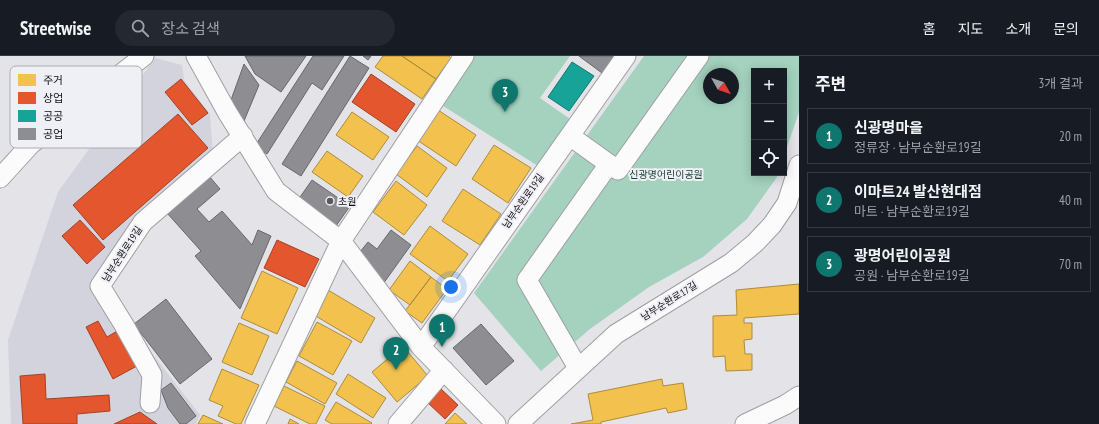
<!DOCTYPE html>
<html lang="ko">
<head>
<meta charset="utf-8">
<style>
	body { margin:0; font-family:"PT Sans Narrow","Noto Sans KR",sans-serif; background:#242831; color:#f1f3f6 }
	.controls { position:absolute; right:12px; top:12px; display:grid; overflow:hidden; border-radius:0px; box-shadow:0 2px 10px #0003 }
	.controls button { width:36px; height:36px; display:grid; place-items:center; padding:0; border:0; border-bottom:1px solid #363941; background:#171b24; color:#f1f3f6; font:20px sans-serif }
	.compass { position:absolute; left:703px; top:12px; width:36px; height:36px; border-radius:50%; background:#171b24; box-shadow:0 2px 10px #0003; rotate:130deg }
	.you { position:absolute; left:451px; top:231px; width:14px; height:14px; margin:-10px; border:3px solid #fff; border-radius:50%; background:#1a73e8; box-shadow:0 0 0 6px #1a73e833 }
	.badge { display:grid; place-items:center; width:26px; height:26px; border-radius:50%; background:#0f766e; color:#fff; font-size:13px; font-weight:700 }
	.pin { position:absolute; translate:-50% -33px; filter:drop-shadow(0 1px 2px #0008) }
	.pin::after { content:''; position:absolute; top:21px; width:14px; height:12px; background:inherit; clip-path:polygon(0 0,100% 0,50% 100%) }
	.list { margin:0; padding:0; list-style:none }
	h2 { display:flex; justify-content:space-between; align-items:center; height:52px; margin:0; padding:0 16px; font-size:17px }
	h2 small { font-size:13px; font-weight:400; color:#9ea1a6 }
	.list li { display:grid; grid-template-columns:26px 1fr auto; gap:12px; align-items:center; box-sizing:border-box; height:56px; margin:0 8px 8px; padding:0 8px; border:1px solid #363941; border-radius:0px }
	.list b { display:block; font-size:15px; white-space:nowrap }
	.list p { margin:0; font-size:13px; white-space:nowrap; color:#9ea1a6 }
	.list em { font-size:13px; font-style:normal; color:#9ea1a6 }
	.icon { flex:none; width:22px; height:22px; fill:none; stroke:currentColor; stroke-width:2; stroke-linecap:round; stroke-linejoin:round }
	.map { position:relative; flex:none; width:799px; height:368px; overflow:hidden }
	header { display:flex; align-items:center; gap:24px; box-sizing:border-box; height:56px; padding:0 20px; background:#171b24; border-bottom:1px solid #363941 }
	header strong { font-size:19px }
	nav { display:flex; gap:22px; margin-inline-start:auto; font-size:14px }
	.search { width:280px; height:36px; background:#242831; display:flex; align-items:center; gap:10px; box-sizing:border-box; padding:0 14px; border-radius:22px; color:#9ea1a6; font-size:15px }
	main { display:flex }
	aside { flex:1; background:#171b24 }
	.map>svg:first-child { display:block }
</style>
</head>
<body>
<header>
<strong>Streetwise</strong>
<div class="search"><svg class="icon" aria-label="search" viewBox="0 0 24 24"><circle cx="10" cy="10" r="6"/><path d="M15 15l6 6"/></svg>장소 검색</div>
<nav><a>홈</a><a>지도</a><a>소개</a><a>문의</a></nav>
</header>
<main>
<div class="map">
<svg width="799" height="368" viewBox="0 0 799 368">
	<rect width="100%" height="100%" fill="#e3e3e8"/>
	<path fill="#d2d3dc" d="M155 2 182 9 184 24 210 58 213 100 98 228 200 359 196 368H11L8 284 58 136Z"/>
	<path fill="#a4d2be" fill-rule="evenodd" d="M473 0H570L540 42 570 63 538 110 440 48Z
		M644 0H799V56L784 100V15H754V117H778L777 121 747 163 703 201 649 231 590 273 541 315 474 237ZM709 18H733V42H709Z"/>
	<path fill="#f2c14e" stroke="#ae8c3c" d="M383 0H402L436 23 422 43 375 11Z
		M402 0H449L451 2 436 23Z
		M438 54 476 79 456 110 417 84Z
		M352 56 389 81 373 104 336 79Z
		M494 89 531 112 508 147 472 123Z
		M417 90 447 112 427 141 396 118Z
		M327 95 363 120 348 141 312 116Z
		M396 125 427 149 404 179 373 156Z
		M463 133 501 158 480 189 442 165Z
		M430 170 468 198 448 225 410 198Z
		M410 205 431 221 410 249 389 234Z
		M262 215 298 232 277 278 241 262Z
		M431 221 447 233 422 267 405 255Z
		M799 228V258L744 262V267H752V283L744 284 745 298H752V314L726 315 725 300 713 301V260L737 259 736 234Z
		M328 234 375 262 361 287 314 259Z
		M317 266 352 285 333 319 299 300Z
		M239 267 269 280 252 319 222 306Z
		M403 290 428 320 397 346 372 316Z
		M297 305 337 327 325 348 286 326Z
		M222 313 259 329 241 368H236L218 360 223 350 209 344Z
		M348 318 386 342 373 362 336 338Z
		M662 323 663 330 683 327 687 353 668 357 666 352 601 366V368H571L593 364 588 338Z
		M284 330 325 350 316 368H310L274 350Z
		M336 346 372 367 371 368H332L325 364Z
		M455 357 467 368H445Z
		M203 359 223 368H198Z
		M290 363 299 368H288Z"/>
	<path fill="#e4572e" stroke="#a44126" d="M371 18 415 48 396 76 352 46Z
		M181 23 208 57 192 69 165 36Z
		M178 58 208 92 103 184 73 149Z
		M80 164 105 191 87 208 62 180Z
		M277 184 319 203 305 231 264 212Z
		M98 265 107 281 119 274 137 310 113 323 86 271Z
		M45 318 46 343 109 339 110 355 77 358V368H23L20 320Z
		M440 332 458 349 445 363 427 346Z
		M140 356 157 368H114Z"/>
	<path fill="#17a398" stroke="#157770" d="M572 6 594 20 569 55 548 41Z"/>
	<path fill="#8d8d92" stroke="#67676c" d="M245 0H306L281 36 255 18Z
		M313 0H344L322 34 312 27 267 98 255 90Z
		M350 0 369 12 301 120 282 108Z
		M363 0H371L368 4Z
		M579 0H614L602 17Z
		M244 8 259 29 244 65 231 44Z
		M209 120 220 133 197 153 209 166 222 155 252 189 258 174 271 180 240 253 195 200 201 195 167 157Z
		M312 124 350 150 336 170 298 144Z
		M391 174 411 189 383 228 360 196 368 186 377 193Z
		M166 243 212 303 180 328 134 268Z
		M481 268 514 305 486 329 453 292Z
		M171 327 196 360 186 368H180L168 352 161 334Z"/>
	<g fill="none" stroke-linecap="round" stroke-linejoin="round">
		<defs>
			<path id="minor" d="M196 0 227 56 276 135 341 185 421 291 496 368
				M570 80 609 108 527 224 578 312
				M609 108 618 114 699 0
				M0 122 31 88 144 0
				M421 291 626 0
				M150 347 152 319 124 269 100 230 143 166 243 80
				M255 368 341 185 464 0
				M398 368 444 314
				M518 368 616 278 731 207 755 187 772 169 787 147 799 109
				M745 368 785 349 799 340"/>
		</defs>
		<use href="#minor" stroke="#9f9fa3" stroke-width="21"/>
		<use href="#minor" stroke="#fbfbfc" stroke-width="19"/>
	</g>
	<circle fill="#59595d" stroke="#efeff6" stroke-width="1.5" cx="330" cy="145" r="4"/>
	<g text-anchor="middle" dominant-baseline="central" stroke-width="4" stroke-linejoin="round" paint-order="stroke">
		<g font-size="10" fill="#17422f" stroke="#efeff6">
			<text x="666" y="118">신광명어린이공원</text>
		</g>
		<g font-size="10" fill="#0f0f12" stroke="#efeff6" text-anchor="start">
			<text x="338" y="145">초원</text>
		</g>
		<g font-size="10" fill="#0f0f12" stroke="#efeff6">
			<text transform="translate(523 145) rotate(-55)">남부순환로19길</text>
			<text transform="translate(122 198) rotate(-57)">남부순환로19길</text>
			<text transform="translate(669 245) rotate(-32)">남부순환로17길</text>
		</g>
	</g>
	<rect x="10" y="10" width="132" height="82" rx="6" fill="#efeff6" stroke="#acacb2" stroke-width="1"/>
	<rect x="18" y="18" width="18" height="12" fill="#f2c14e"/>
	<rect x="18" y="36" width="18" height="12" fill="#e4572e"/>
	<rect x="18" y="54" width="18" height="12" fill="#17a398"/>
	<rect x="18" y="72" width="18" height="12" fill="#8d8d92"/>
	<g font-size="11" fill="#0f0f12">
		<text x="43" y="28">주거</text>
		<text x="43" y="46">상업</text>
		<text x="43" y="64">공공</text>
		<text x="43" y="82">공업</text>
	</g>
</svg>
<div class="controls">
<button>+</button>
<button>−</button>
<button><svg class="icon" aria-label="locate" viewBox="0 0 24 24"><circle cx="12" cy="12" r="6"/><path d="M12 2v4M12 18v4M2 12h4M18 12h4"/></svg></button>
</div>
<svg class="compass" viewBox="-18 -18 36 36"><path d="M0-13l5 13h-10z" fill="#e53935"/><path d="M0 13l5-13h-10z" fill="#9ea1a6"/></svg>
<div class="you"></div>
<div class="pin badge" style="left:442px;top:291px">1</div>
<div class="pin badge" style="left:396px;top:314px">2</div>
<div class="pin badge" style="left:505px;top:56px">3</div>
</div>
<aside>
<h2>주변<small>3개 결과</small></h2>
<ul class="list">
<li><span class="badge">1</span><div><b>신광명마을</b><p>정류장 · 남부순환로19길</p></div><em>20 m</em></li>
<li><span class="badge">2</span><div><b>이마트24 발산현대점</b><p>마트 · 남부순환로19길</p></div><em>40 m</em></li>
<li><span class="badge">3</span><div><b>광명어린이공원</b><p>공원 · 남부순환로19길</p></div><em>70 m</em></li>
</ul>
</aside>
</main>
</body>
</html>
